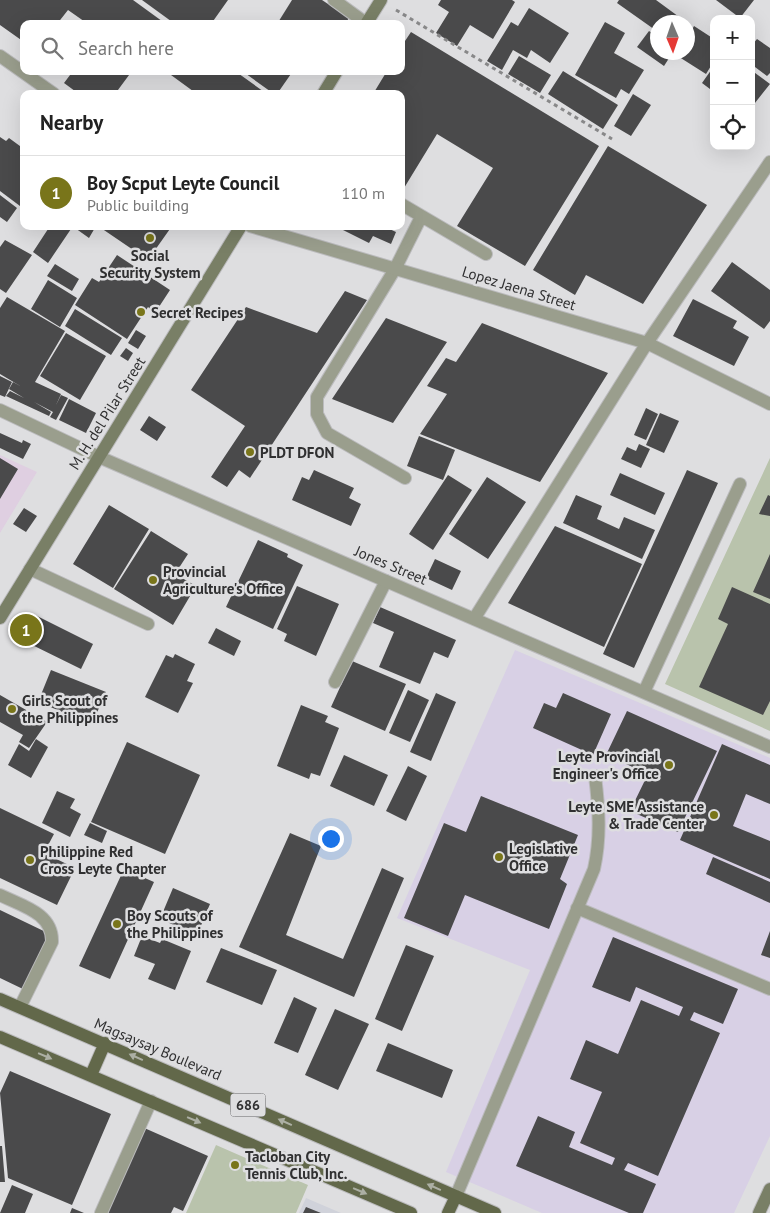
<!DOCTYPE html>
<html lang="en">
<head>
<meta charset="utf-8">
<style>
	body { margin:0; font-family:"PT Sans",sans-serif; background:#f6f6f6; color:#222 }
	.controls { position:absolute; right:15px; top:15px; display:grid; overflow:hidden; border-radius:10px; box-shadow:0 5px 20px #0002 }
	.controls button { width:45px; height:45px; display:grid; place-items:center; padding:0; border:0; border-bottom:1px solid #e0e0e0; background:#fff; color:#222; font:25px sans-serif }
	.compass { position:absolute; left:650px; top:15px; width:45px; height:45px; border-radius:50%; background:#fff; box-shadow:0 5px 20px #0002; rotate:178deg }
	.you { position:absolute; left:330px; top:838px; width:18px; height:18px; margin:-12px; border:4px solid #fff; border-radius:50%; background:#1a73e8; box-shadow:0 0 0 8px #1a73e833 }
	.badge { display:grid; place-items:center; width:32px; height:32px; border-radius:50%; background:#79751a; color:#fff; font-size:16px; font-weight:700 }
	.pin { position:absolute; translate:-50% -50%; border:2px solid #fff; box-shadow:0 1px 5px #0006 }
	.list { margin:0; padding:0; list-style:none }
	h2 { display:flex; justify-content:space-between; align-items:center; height:65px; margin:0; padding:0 20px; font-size:21px }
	h2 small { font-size:16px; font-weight:400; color:#767676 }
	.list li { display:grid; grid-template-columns:32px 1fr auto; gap:15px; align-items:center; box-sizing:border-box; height:75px; padding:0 20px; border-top:1px solid #e0e0e0 }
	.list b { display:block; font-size:19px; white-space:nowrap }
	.list p { margin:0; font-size:16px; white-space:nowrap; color:#767676 }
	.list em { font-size:16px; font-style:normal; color:#767676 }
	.icon { flex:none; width:28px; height:28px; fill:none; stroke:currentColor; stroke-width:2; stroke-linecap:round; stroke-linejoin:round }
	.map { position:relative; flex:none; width:770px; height:1213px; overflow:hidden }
	.search { position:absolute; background:#fff; box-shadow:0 5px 20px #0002; left:20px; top:20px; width:385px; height:55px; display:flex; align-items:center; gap:12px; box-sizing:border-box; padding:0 18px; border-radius:10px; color:#767676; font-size:19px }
	.panel { position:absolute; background:#fff; box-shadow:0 5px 20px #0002; left:20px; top:90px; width:385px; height:140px; border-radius:10px }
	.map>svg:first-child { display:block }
</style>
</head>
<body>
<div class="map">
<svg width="770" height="1213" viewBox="0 0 770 1213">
	<rect width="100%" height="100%" fill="#dedee0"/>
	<path fill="#d8d0e5" d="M515 650 770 758V1136L734 1213H542L446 1172 530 970 397 918Z"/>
	<path fill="#d0d2da" d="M306 1198 341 1213H299Z"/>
	<path fill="#dfcfe1" d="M0 455 37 472 0 533Z"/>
	<path fill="#b9c3ac" d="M770 458V731L665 684Z
		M216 1145 308 1185 296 1213H186Z"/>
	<path fill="#4a4a4b" d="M0 0H133L166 24H88L68 10 57 24H24V42L0 25Z
		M142 0H228L211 24H175Z
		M292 0H322L349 18 345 24H277Z
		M441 0H512L515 2 493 39 470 25 457 46 436 33 449 12 438 5Z
		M619 0H656L686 22H658V32L617 3Z
		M716 0H754L740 18Z
		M529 8 569 33 550 63 531 50 527 58 513 50 502 70 487 61 511 22 518 26Z
		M605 22 625 33 614 53 644 70 629 94 621 89 616 98 575 75Z
		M694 26 714 39V61L706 74 676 55 677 52H688V37Z
		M649 31 658 37V52H673L664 66 637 47Z
		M411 32 599 146 525 266 457 226 493 168 437 134 401 193V94H373L387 71H401V47Z
		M757 39 770 48V73L767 76 751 64V46Z
		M519 56 551 75 540 93 508 74Z
		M714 66V92L702 83Z
		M751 70 770 84 751 108Z
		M73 71H132L115 94H79L64 83Z
		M174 71H235L267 94H197L171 75Z
		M242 71H293L277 94H274Z
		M563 71 618 105 603 129 548 94Z
		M633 94 651 105 631 136 614 126Z
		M0 137 6 141 9 138 24 149V209L0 191Z
		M608 146 707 205 643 304 586 275 575 295 533 270Z
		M0 195 17 208 7 222 0 217Z
		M50 226H73L48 263 33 252Z
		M76 226H96L89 238 75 228Z
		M98 226H172L148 260Z
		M335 226H383L396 232 391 244 373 236 369 243Z
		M5 240 32 255 6 293 0 289V247Z
		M117 255 170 290 155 313 148 307 127 339 75 305 92 278 99 282Z
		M732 262 770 290V321L764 329 711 291Z
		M55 264 79 279 72 291 47 276Z
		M48 280 77 298 60 327 31 309Z
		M345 291 367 300 250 478 239 470 227 487 211 477 245 426 191 390 246 307 317 333Z
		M7 297 65 331 35 382 61 394 56 405 61 395 68 398 56 420 50 417 53 412 34 402 51 412 49 416 6 396 10 391 24 398 9 389 13 382 22 387 0 374V308Z
		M693 299 737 321 733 328 749 337 734 366 673 336Z
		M75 309 122 338 111 355 65 326Z
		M386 318 447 342 393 423 332 399Z
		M482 323 608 373 540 482 420 434 447 394 427 386 446 358 456 362Z
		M136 330 146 336 138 349 128 343Z
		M66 333 106 356 80 400 40 376Z
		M126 348 133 353 128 361 120 356Z
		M0 376 12 382 5 397 0 395Z
		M69 399 96 413 86 433 59 420Z
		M646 408 658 414 646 440 634 435Z
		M660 413 679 421 664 453 646 445Z
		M149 416 166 427 157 441 140 430Z
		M0 433 22 443 23 440 31 444 23 459 0 448Z
		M419 436 455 450 443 480 407 466Z
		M639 444 650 449 641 468 621 459 627 447 636 451Z
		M0 458 18 469 0 499Z
		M314 470 354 488 349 498 361 504 351 526 292 500 302 477 309 480Z
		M687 470 718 483 634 668 603 654Z
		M620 473 665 493 655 515 610 495Z
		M448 475 472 490 433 550 409 534Z
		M487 477 526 502 488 559 449 534Z
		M576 495 602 506 597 519 619 529 624 517 655 530 642 559 563 523Z
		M768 495 770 496V516L759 514Z
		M109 505 149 529 113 588 73 564Z
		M24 508 37 516 26 532 13 524Z
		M555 526 642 564 604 647 508 603Z
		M151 531 188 554 175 574 196 586 173 625 114 589Z
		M258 540 288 554 287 557 303 565 273 629 226 607Z
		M770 554V599L753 592Z
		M435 559 461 571 452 590 426 578Z
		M297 586 339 604 316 656 284 641 287 634 277 629Z
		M732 587 770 604V701L763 715 699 687 728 624 718 619Z
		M380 607 456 640 448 658 434 652 420 684 379 667 394 632 373 623Z
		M31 613 93 644 81 669 18 638Z
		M216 628 241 641 234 656 208 643Z
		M175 654 195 664 187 681 193 683 178 713 145 697 166 655 173 658Z
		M352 661 406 684 385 731 331 707Z
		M51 670 106 692 92 724 38 702Z
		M408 690 429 700 410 742 389 733Z
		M436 693 456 702 431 761 410 752Z
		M563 693 611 714 593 755 533 728 544 703 556 708Z
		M0 695 47 722 29 748 19 742 23 735 0 722Z
		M301 705 328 716 325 722 339 728 320 776 311 773 309 779 277 766Z
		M627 711 717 751 678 832 630 811 648 774 606 755Z
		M36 739 48 747 31 778 8 765 19 744 29 751Z
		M127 742 200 775 165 854 91 822Z
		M722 744 770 765V804L746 794 733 826 770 841V879L680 840Z
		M344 755 388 775 374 806 330 786Z
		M408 766 427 776 406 821 386 811Z
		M57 791 75 799 70 808 81 814 70 837 42 823Z
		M481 796 578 835 560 879 567 884 549 929 465 895 448 936 404 918 444 823 466 832Z
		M0 808 54 834 44 853 75 868 57 905 0 878Z
		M90 823 107 831 102 843 84 835Z
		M290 833 321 846 286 935 343 959 382 868 404 878 354 997 239 947Z
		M713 857 770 882V903L706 874Z
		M124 869 154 882 110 979 79 966Z
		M173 888 210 904 197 935 160 919Z
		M0 910 52 935 25 990 0 978Z
		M770 931V958L761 955Z
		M142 936 160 943 162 939 191 951 175 990 148 979 155 964 134 956Z
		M613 937 738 989 723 1024 694 1012 690 1020 720 1033 658 1176 628 1163 624 1170 656 1184 643 1213H629L516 1166 538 1116 575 1132 569 1147 612 1165 615 1158 580 1143 602 1092 570 1079 586 1040 618 1054 641 1000 679 1016 683 1007 636 987 630 1002 592 987Z
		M406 945 434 956 402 1031 375 1019Z
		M221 948 277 970 262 1005 206 982Z
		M294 997 317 1008 298 1053 274 1043Z
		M335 1009 369 1024 338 1090 305 1075Z
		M388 1043 453 1070 442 1098 376 1071Z
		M10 1071 111 1114 72 1205 8 1178 0 1093Z
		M142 1127 208 1156 183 1211 174 1207 171 1213H104Z
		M0 1146H2L5 1182H0Z
		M12 1185 33 1194 25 1213H0Z
		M306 1207 321 1213H303Z
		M72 1208 84 1213H70Z"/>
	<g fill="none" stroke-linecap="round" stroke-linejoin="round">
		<defs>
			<path id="lane" d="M401 204 486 254
				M405 478 327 433 317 414V397L395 269 421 217
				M30 569 148 624
				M335 682 386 581
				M644 692 740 484
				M0 895C22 906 53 913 52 942L20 1007
				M577 908 770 989
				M456 1196 594 869C601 837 599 808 595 776
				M101 1213 151 1101"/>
			<path id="street" d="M334 0 367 24
				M0 56 54 94
				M250 226 647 343 770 404
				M0 410 99 457 770 747
				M474 619 647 343 770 162"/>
			<path id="secondary" d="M366 24 381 0
				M323 94 337 71
				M0 618 241 226
				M759 1213 770 1189"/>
			<path id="primary" d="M0 999 495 1213
				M0 1037 411 1213
				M91 1075 105 1043
				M448 1213 456 1196"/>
		</defs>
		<use href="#lane" stroke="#bbbbbd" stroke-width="14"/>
		<use href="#street" stroke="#bbbbbd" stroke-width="14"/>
		<use href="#secondary" stroke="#bbbbbd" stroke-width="14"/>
		<use href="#primary" stroke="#bbbbbd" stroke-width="14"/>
		<path stroke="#888889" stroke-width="3" stroke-dasharray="4 4" stroke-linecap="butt" d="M396 10 612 139"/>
		<use href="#lane" stroke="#9a9e8d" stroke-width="12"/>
		<use href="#street" stroke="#9a9e8d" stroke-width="12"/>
		<use href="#secondary" stroke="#797f66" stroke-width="12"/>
		<use href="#primary" stroke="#62684a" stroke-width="12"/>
	</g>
	<defs><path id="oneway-solid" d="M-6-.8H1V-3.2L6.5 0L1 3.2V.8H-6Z" transform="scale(1.25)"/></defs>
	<g fill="#acafa4">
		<use href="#oneway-solid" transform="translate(45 1056) rotate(23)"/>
		<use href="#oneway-solid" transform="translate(136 1057) rotate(-156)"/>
		<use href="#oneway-solid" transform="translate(194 1120) rotate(23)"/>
		<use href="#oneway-solid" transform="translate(285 1122) rotate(-156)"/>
		<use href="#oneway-solid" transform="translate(434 1187) rotate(-156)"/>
		<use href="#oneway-solid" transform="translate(360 1191) rotate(23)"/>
	</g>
	<g fill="#79751a" stroke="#dedee0" stroke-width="2">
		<circle cx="150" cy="238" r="5"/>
		<circle cx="141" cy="312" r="5"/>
		<circle cx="250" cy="452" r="5"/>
		<circle cx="153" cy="580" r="5"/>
		<circle cx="12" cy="709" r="5"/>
		<circle cx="669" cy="765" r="5"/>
		<circle cx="714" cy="815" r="5"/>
		<circle cx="499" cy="857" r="5"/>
		<circle cx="30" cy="860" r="5"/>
		<circle cx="117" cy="924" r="5"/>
		<circle cx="235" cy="1165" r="5"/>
	</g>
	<g text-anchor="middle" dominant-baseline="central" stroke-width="5" stroke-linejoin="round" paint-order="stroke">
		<rect fill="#dedee0" stroke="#646466" stroke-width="1" x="230.5" y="1093.5" width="35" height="23" rx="4"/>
		<g font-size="14" font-weight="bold" fill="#303031">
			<text x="248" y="1105">686</text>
		</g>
		<g font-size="15" font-weight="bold" fill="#303031" stroke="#dedee0" text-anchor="start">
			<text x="150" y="255" text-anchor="middle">Social<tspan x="150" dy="17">Security System</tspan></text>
			<text x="151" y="312">Secret Recipes</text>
			<text x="260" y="452">PLDT DFON</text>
			<text x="163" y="571">Provincial<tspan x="163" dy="17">Agriculture's Office</tspan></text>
			<text x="22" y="700">Girls Scout of<tspan x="22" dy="17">the Philippines</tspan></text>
			<text x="659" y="756" text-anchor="end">Leyte Provincial<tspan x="659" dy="17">Engineer's Office</tspan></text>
			<text x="704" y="806" text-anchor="end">Leyte SME Assistance<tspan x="704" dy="17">&amp; Trade Center</tspan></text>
			<text x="509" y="848">Legislative<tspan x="509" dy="17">Office</tspan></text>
			<text x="40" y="851">Philippine Red<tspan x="40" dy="17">Cross Leyte Chapter</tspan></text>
			<text x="127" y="915">Boy Scouts of<tspan x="127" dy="17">the Philippines</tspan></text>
			<text x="245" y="1156">Tacloban City<tspan x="245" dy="17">Tennis Club, Inc.</tspan></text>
		</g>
		<g font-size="15" fill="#303031" stroke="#dedee0">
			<text transform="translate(519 288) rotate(17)">Lopez Jaena Street</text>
			<text transform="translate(107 413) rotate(-58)">M. H. del Pilar Street</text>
			<text transform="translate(391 565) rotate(23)">Jones Street</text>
			<text transform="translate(158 1049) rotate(23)">Magsaysay Boulevard</text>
		</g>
	</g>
</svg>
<div class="controls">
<button>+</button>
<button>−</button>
<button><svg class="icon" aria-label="locate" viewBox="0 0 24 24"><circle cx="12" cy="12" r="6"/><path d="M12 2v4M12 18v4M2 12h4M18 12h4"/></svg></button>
</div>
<svg class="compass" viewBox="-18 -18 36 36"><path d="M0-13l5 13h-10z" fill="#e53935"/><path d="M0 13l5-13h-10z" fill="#767676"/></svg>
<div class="you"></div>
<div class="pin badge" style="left:26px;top:630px">1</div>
<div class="search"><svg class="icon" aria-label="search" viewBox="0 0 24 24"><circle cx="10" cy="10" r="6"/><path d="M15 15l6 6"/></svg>Search here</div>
<section class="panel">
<h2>Nearby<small></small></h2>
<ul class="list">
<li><span class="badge">1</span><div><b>Boy Scput Leyte Council</b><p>Public building</p></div><em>110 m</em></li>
</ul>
</section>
</div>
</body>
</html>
